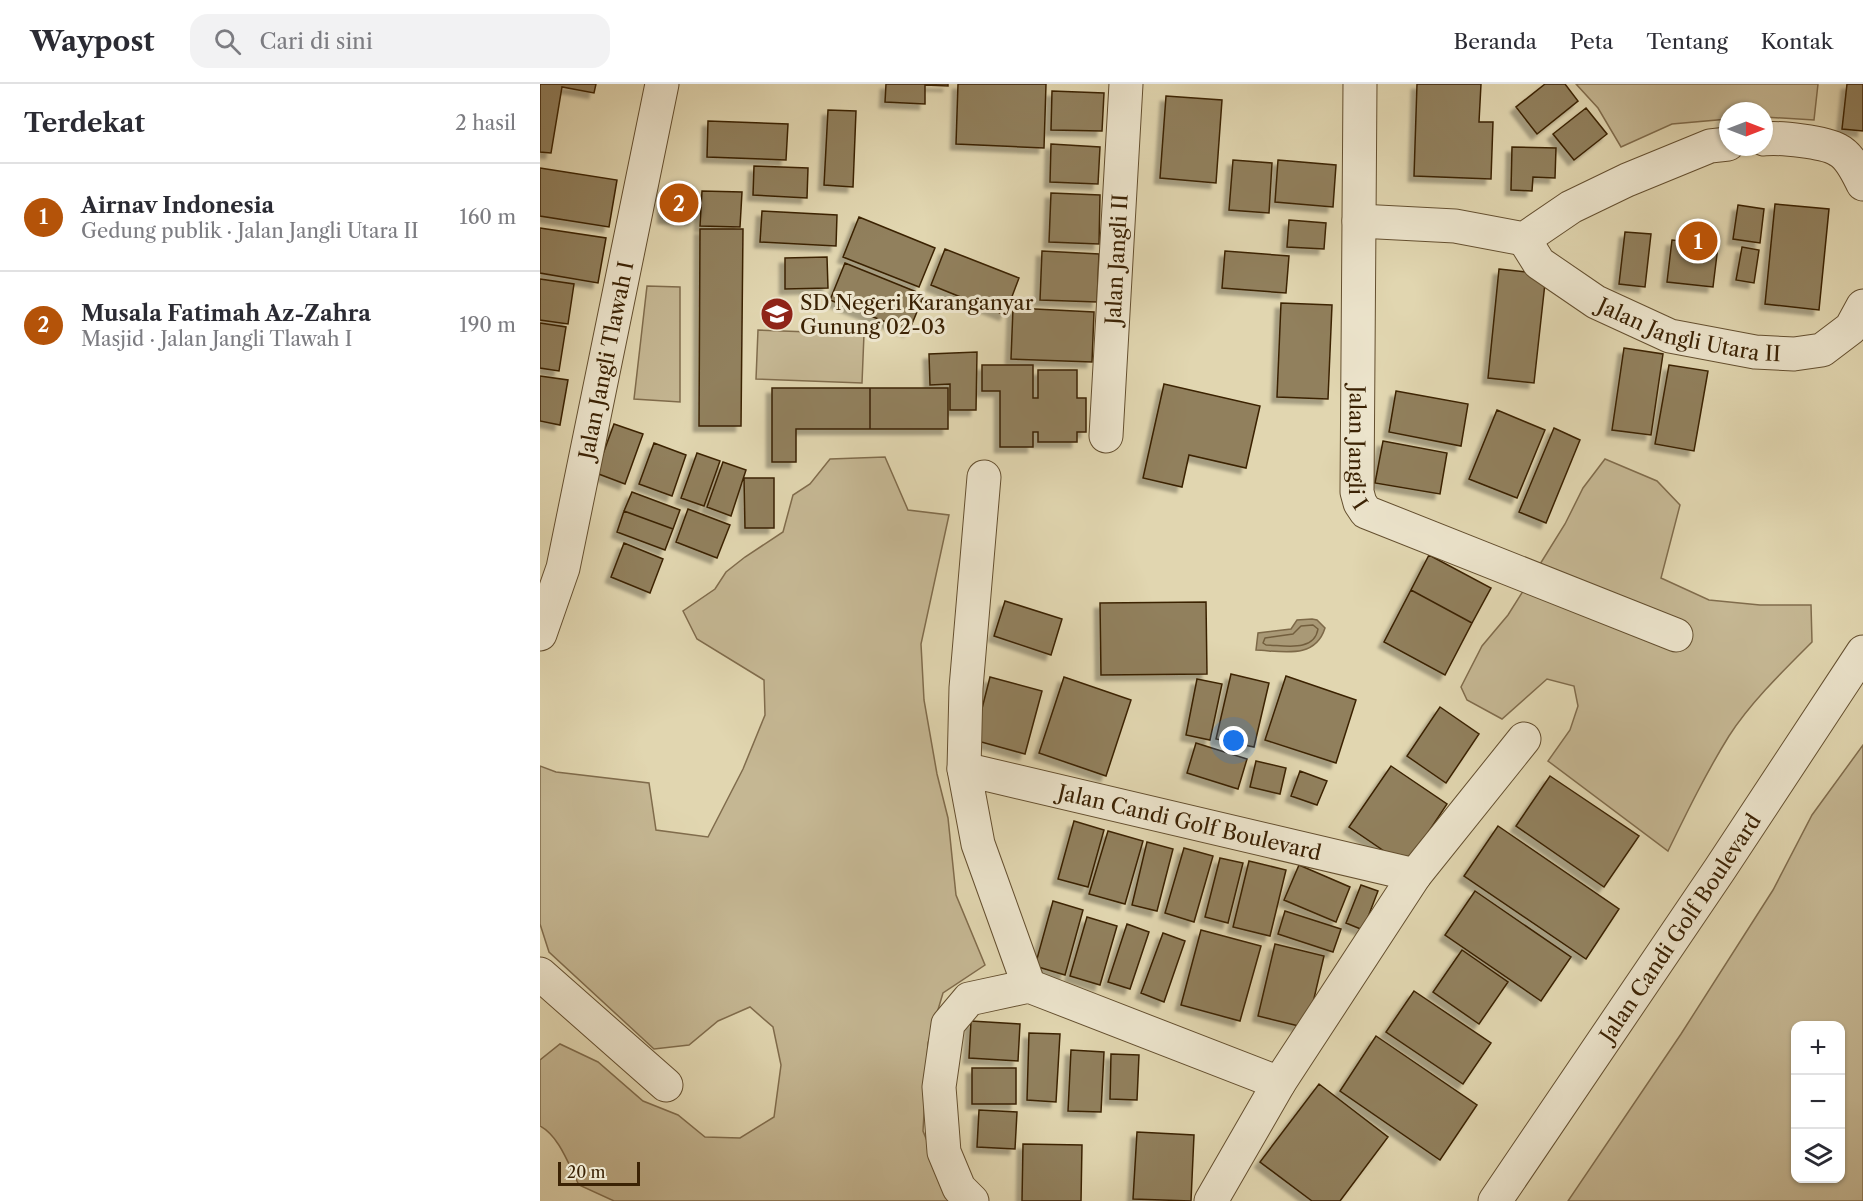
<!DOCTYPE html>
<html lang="id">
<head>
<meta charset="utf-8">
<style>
	body { margin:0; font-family:"Libre Caslon Text",serif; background:#f2f2f3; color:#2b2b33 }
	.controls { position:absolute; right:18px; bottom:18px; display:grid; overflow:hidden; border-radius:12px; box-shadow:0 2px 4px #0004 }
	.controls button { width:54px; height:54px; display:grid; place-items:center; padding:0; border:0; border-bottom:2px solid #e1e1e2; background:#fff; color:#2b2b33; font:30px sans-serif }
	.compass { position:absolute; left:1179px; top:18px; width:54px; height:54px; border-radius:50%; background:#fff; box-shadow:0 2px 4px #0004; rotate:90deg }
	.scale { position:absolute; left:18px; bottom:15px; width:82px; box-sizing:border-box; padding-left:6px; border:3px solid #3b2204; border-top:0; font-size:16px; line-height:21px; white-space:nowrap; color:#3b2204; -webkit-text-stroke:4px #ece4cc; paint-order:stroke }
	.you { position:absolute; left:694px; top:657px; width:21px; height:21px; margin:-15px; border:4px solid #fff; border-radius:50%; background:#1a73e8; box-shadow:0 0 0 9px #1a73e833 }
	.badge { display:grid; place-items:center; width:39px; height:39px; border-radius:50%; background:#b45309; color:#fff; font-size:20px; font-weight:700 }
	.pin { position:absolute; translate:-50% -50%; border:3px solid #fff; box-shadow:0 2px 6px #0006 }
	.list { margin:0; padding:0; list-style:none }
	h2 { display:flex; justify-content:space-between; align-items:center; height:78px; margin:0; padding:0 24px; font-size:26px }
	h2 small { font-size:20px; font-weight:400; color:#7c7c81 }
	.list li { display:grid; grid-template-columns:39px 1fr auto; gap:18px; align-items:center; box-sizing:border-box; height:108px; padding:0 24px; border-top:2px solid #e1e1e2 }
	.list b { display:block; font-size:22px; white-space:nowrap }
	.list p { margin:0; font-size:20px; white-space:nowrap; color:#7c7c81 }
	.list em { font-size:20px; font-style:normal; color:#7c7c81 }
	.icon { flex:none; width:33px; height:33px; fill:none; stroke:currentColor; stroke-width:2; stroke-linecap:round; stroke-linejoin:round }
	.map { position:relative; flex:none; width:1323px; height:1117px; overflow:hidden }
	header { display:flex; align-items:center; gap:36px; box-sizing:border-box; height:84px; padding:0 30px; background:#fff; border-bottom:2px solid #e1e1e2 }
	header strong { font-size:28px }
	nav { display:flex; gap:33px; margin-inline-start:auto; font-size:21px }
	.search { width:420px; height:54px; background:#f2f2f3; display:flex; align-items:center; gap:15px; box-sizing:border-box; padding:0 21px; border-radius:18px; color:#7c7c81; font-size:22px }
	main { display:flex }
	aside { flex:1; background:#fff }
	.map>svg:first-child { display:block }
</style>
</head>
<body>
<header>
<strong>Waypost</strong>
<div class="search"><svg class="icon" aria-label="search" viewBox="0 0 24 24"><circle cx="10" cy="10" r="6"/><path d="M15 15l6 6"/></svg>Cari di sini</div>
<nav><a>Beranda</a><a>Peta</a><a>Tentang</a><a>Kontak</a></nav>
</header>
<main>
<aside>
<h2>Terdekat<small>2 hasil</small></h2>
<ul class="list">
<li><span class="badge">1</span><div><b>Airnav Indonesia</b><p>Gedung publik · Jalan Jangli Utara II</p></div><em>160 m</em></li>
<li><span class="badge">2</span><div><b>Musala Fatimah Az-Zahra</b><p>Masjid · Jalan Jangli Tlawah I</p></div><em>190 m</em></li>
</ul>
</aside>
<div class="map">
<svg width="1323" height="1117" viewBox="0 0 1323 1117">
	<defs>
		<filter id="shadow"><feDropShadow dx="-5.5" dy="5.5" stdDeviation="1.5" flood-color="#0004"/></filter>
	</defs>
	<rect width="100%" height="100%" fill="#e1d6b0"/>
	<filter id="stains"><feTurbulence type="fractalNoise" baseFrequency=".00333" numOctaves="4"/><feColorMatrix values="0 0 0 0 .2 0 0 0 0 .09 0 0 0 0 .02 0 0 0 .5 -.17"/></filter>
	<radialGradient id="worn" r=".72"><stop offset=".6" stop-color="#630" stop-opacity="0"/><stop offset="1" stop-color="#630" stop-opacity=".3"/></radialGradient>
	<path fill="#c5b793" stroke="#806c4c" stroke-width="1.5" fill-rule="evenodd" d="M1036 0H1278L1274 36 1224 33V27H1188V35L1132 40 1081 63 1058 24Z
		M107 202 140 203V318L94 315Z
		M218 246 324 250 322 299 216 295Z
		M345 373 368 426 409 431 381 560 384 616 397 690 408 734 416 811 445 881 403 909 388 959 383 1047 412 1117H74L39 1101C29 1082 20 1053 0 1042V976L20 960 58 978 103 1017 138 1031 165 1053 200 1054 234 1033 241 981 233 943 210 923 178 937 149 961 114 965 9 868 0 840V682L16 688 109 699 116 746 168 753 203 685 225 631 224 596 157 555 143 527 175 505 186 488 205 473 243 448 253 411 270 400 290 375Z
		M1065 375 1117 397 1140 421 1121 494 1169 516 1220 521H1271L1272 558C1244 586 1211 618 1189 652 1166 689 1147 728 1128 767L1008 677 1030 646 1038 622 1034 602 1007 595 962 635 927 616 921 603 942 562 968 531 997 485 1025 440 1043 404Z
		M1323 661V1117H1028L1141 950 1233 806 1272 731ZM1256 942H1300V1094H1256Z"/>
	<path fill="#a99976" stroke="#7d6948" stroke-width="1.5" d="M772 535 777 536 785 544C775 576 742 567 716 566L718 549 751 545 757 536Z"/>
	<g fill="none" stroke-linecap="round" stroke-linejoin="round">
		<path stroke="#725e3d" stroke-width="1.5" d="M773 541 778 545C774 569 743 561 726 561L723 559 725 554 753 550 761 542Z"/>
	</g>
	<path fill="#91805d" stroke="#3b2204" stroke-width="1.5" filter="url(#shadow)" d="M0 0H56L54 9 22 3 11 69 0 68Z
		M346 0H408V2L385 1V20L345 18Z
		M418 0H506L504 64 416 60Z
		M877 0H941L939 38H953L951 95 874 92Z
		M1005 0H1025L1038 17 997 50 976 23Z
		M1307 0H1323V47L1302 45Z
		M512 7 564 9 562 47 511 46Z
		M626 12 682 16 676 99 620 94Z
		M1046 24 1067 50 1034 76 1013 50Z
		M288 26 316 27 313 103 284 101Z
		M168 37 248 40 246 76 167 73Z
		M511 60 560 63 558 100 510 98Z
		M972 63 1016 64 1015 94 993 93 992 107 971 106Z
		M693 76 732 79 729 129 689 126Z
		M738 76 796 81 793 123 735 118Z
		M214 82 268 84 267 114 213 111Z
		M0 84 77 96 69 143 0 132Z
		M125 104 155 105 154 135 123 134Z
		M162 107 202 108 200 143 160 142Z
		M511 109 560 111 559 160 509 158Z
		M1235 120 1289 125 1279 226 1225 220Z
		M1198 121 1224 125 1220 159 1193 155Z
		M222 127 297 131 296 162 220 158Z
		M319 133 395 164 379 203 303 173Z
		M749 136 786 139 784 165 747 163Z
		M0 144 66 154 58 199 0 189Z
		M160 145H203L201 342H159Z
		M1085 148 1111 150 1105 203 1079 200Z
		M1132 156 1178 162 1173 203 1127 198Z
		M1202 163 1219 166 1214 199 1196 196Z
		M405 165 479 194 465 231 391 201Z
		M502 167 559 170 557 218 500 216Z
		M685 167 749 172 746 209 682 204Z
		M287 173 288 204 245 205V174Z
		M305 179 384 211 369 247 290 216Z
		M959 185 1006 190 994 299 948 294Z
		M0 195 34 200 28 240 0 236Z
		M741 219 792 221 788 315 737 313Z
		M473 224 554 228 552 278 471 275Z
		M0 239 26 243 19 287 0 284Z
		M1084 264 1123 270 1111 351 1072 346Z
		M437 268 436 326H410V300L390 301 389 270Z
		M442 281H493V314H498V286H537V314H546V348H537V358H498V348H493V363H460V307H442Z
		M1129 281 1168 287 1154 367 1115 360Z
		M0 292 28 296 20 341 0 337Z
		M624 300 720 322 706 384 649 371 642 403 603 394Z
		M232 304H330V345H256V378H232Z
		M330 304H408V345H330Z
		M856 307 928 320 921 362 849 348Z
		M957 326 1005 346 977 414 929 395Z
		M74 340 103 350 85 400 56 389Z
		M1014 344 1040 356 1006 439 979 428Z
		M843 357 907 369 900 410 835 399Z
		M114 359 146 371 132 412 99 400Z
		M157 369 180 377 164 422 141 414Z
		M183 378 206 386 191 432 167 423Z
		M204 394H234V444H205Z
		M92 408 140 426 133 445 84 427Z
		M148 425 190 441 177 474 136 458Z
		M84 427 133 445 125 466 77 448Z
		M84 459 123 475 110 509 71 493Z
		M889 471 951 504 932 539 871 506Z
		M871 506 932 539 905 591 844 558Z
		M465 517 522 535 511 571 454 552Z
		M666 518 667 590 561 591 560 519Z
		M691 590 729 599 714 663 676 655Z
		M746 592 816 616 796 679 725 656Z
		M450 593 502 607 485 670 434 656Z
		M524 593 591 616 566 692 499 669Z
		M657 595 682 600 670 656 646 651Z
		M900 623 939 650 906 699 867 672Z
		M656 659 707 675 698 705 647 689Z
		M716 677 746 684 740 710 710 703Z
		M851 682 907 720 866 782 809 743Z
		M760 687 787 697 777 721 751 712Z
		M1010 692 1099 752 1064 803 976 742Z
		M534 737 564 746 548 803 518 795Z
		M958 742 1079 825 1046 875 924 792Z
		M568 747 603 757 585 820 549 810Z
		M607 758 633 765 617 827 592 821Z
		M644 764 673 772 654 838 625 829Z
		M680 774 703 779 688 839 665 833Z
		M709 777 746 786 730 852 693 843Z
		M759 781 810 803 796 838 744 816Z
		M821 801 838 807 823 846 806 839Z
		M935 807 1031 873 1001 917 905 851Z
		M513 817 543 826 525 891 495 882Z
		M745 827 801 845 793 868 738 850Z
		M547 833 577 842 560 901 530 892Z
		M587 840 609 848 590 905 568 898Z
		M661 846 721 862 700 937 641 921Z
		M623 849 645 857 624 918 601 909Z
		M735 860 784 872 767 944 718 932Z
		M922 866 968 898 939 940 893 908Z
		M874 907 951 959 923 1000 846 948Z
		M431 937 480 940 478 977 429 974Z
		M489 949 520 950 516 1018 487 1016Z
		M836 952 937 1021 900 1076 800 1007Z
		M531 966 564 968 561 1028 528 1027Z
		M571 970 599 971 597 1016 570 1015Z
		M432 984H476V1020H432Z
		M779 1000 848 1053 800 1117H772L720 1078Z
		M439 1026 477 1028 475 1065 437 1063Z
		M597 1048 654 1051 651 1117 593 1115Z
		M483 1060 542 1061 541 1117H482Z"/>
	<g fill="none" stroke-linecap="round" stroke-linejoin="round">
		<defs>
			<g id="street">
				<path id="s1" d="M820 0 817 408 820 419 826 428 1136 551"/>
				<path d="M1224 55C1239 53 1285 58 1298 66 1310 72 1317 88 1323 100"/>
				<path d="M819 137 915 142 984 155 1031 123 1087 96 1170 62 1188 60"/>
				<path id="s2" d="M984 155 999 179 1056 218 1130 252 1215 268 1254 270 1282 266 1311 244 1323 222"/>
				<path id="s3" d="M566 352 586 0"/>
				<path id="s4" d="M0 550 23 484 122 0"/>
				<path d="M424 685 426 604 444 393"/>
				<path d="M0 890 126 1001"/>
				<path id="s5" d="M489 902 438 760 424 685 875 791"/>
				<path d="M432 1117 419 1104 404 1068 399 1003 408 940 429 915 489 902 739 999"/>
				<path d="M671 1117 739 999 875 791 984 655"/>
				<path id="s6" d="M955 1117 1180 785 1323 568"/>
			</g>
		</defs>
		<use href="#street" stroke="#644f2f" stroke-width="35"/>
		<use href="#street" stroke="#ece4cc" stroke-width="33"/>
	</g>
	<defs>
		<symbol id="school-disc" viewBox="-11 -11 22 22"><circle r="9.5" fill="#8f2418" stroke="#ece4cc"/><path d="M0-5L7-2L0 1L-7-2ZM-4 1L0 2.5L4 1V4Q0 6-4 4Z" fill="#fff"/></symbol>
	</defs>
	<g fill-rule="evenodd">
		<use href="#school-disc" x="218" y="211" width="38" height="38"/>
	</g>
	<g text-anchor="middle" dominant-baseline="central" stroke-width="6" stroke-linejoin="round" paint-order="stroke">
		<g font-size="21" fill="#3b2204" stroke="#ece4cc">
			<text stroke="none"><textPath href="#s3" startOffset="177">Jalan Jangli II</textPath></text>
			<text stroke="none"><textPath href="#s2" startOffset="196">Jalan Jangli Utara II</textPath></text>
			<text stroke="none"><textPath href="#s4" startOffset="282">Jalan Jangli Tlawah I</textPath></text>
			<text stroke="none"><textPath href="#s1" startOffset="363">Jalan Jangli I</textPath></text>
			<text stroke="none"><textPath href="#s5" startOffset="459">Jalan Candi Golf Boulevard</textPath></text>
			<text stroke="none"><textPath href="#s6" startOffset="330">Jalan Candi Golf Boulevard</textPath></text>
		</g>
		<g font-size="21" fill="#3b2204" stroke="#ece4cc" text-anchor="start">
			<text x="260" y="218">SD Negeri Karanganyar<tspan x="260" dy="24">Gunung 02-03</tspan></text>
		</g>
	</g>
	<rect width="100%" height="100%" filter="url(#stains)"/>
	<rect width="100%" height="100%" fill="url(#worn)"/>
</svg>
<div class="controls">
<button>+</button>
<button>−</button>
<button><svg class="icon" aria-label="layers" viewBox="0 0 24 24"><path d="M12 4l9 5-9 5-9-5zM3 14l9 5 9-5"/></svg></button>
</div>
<svg class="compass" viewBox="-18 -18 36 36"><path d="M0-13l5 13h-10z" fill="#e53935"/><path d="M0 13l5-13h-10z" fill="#7c7c81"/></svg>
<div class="scale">20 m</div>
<div class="you"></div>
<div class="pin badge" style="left:1158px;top:157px">1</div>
<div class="pin badge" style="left:139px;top:119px">2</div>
</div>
</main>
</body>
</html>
